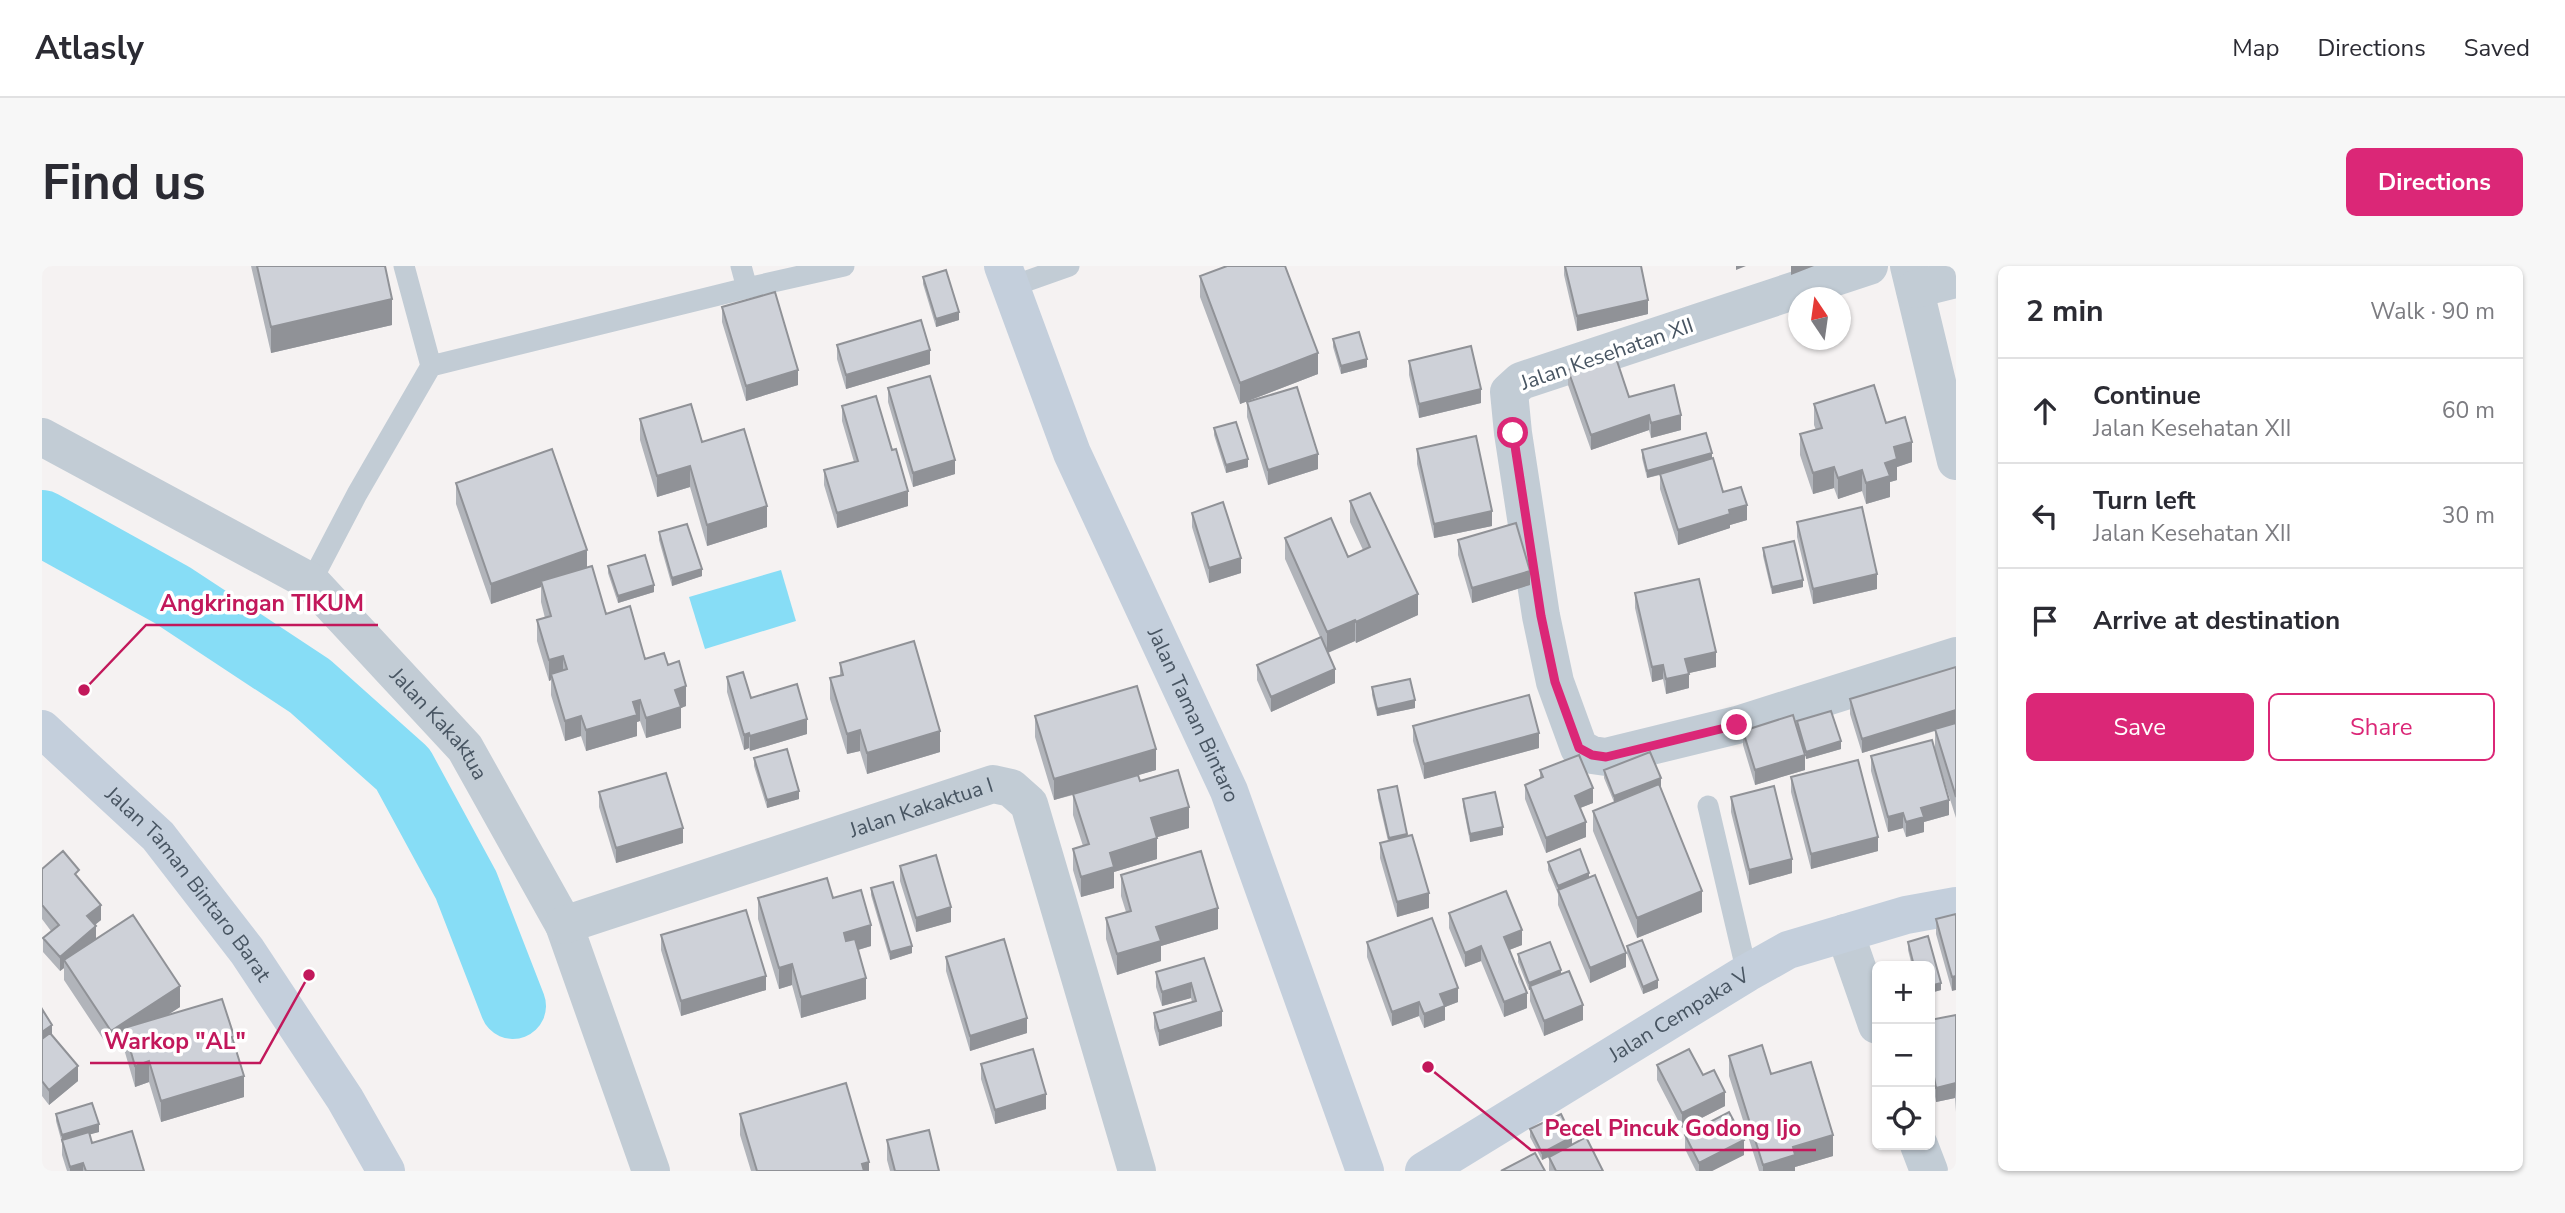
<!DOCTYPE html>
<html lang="en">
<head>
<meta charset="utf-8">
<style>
	body { margin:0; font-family:"Nunito Sans",sans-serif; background:#f7f7f7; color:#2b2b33 }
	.controls { position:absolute; right:21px; bottom:21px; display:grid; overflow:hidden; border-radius:10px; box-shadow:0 2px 5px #0004 }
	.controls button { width:63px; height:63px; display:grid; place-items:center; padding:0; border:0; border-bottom:2px solid #e1e1e2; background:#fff; color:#2b2b33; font:35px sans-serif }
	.compass { position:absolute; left:1746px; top:21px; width:63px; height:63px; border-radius:50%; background:#fff; box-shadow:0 2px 5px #0004; rotate:347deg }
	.stop { position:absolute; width:21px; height:21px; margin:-16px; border:5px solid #db2777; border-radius:50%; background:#fff }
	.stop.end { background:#db2777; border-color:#fff; box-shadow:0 2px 7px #0008 }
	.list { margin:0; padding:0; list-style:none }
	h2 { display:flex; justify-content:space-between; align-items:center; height:91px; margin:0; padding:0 28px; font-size:30px }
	h2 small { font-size:23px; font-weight:400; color:#7c7c81 }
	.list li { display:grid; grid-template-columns:46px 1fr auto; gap:21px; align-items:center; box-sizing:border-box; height:105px; padding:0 28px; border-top:2px solid #e1e1e2 }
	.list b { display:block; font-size:26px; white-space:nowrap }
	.list p { margin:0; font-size:23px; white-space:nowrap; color:#7c7c81 }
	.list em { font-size:23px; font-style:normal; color:#7c7c81 }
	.actions { display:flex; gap:14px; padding:21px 28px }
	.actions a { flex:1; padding:16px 0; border:2px solid #db2777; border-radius:10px; text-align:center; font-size:24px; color:#db2777 }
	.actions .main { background:#db2777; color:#fff }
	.icon { flex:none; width:38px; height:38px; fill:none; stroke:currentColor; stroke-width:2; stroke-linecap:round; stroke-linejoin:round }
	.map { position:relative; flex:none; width:1914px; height:905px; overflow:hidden; border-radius:10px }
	header { display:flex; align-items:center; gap:42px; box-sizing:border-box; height:98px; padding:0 35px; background:#fff; border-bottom:2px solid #e1e1e2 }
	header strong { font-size:33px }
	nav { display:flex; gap:38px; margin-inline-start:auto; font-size:24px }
	.intro { display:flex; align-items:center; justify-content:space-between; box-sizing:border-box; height:168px; padding:0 42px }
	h1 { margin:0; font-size:49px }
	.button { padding:18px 32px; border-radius:10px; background:#db2777; color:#fff; font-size:24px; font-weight:700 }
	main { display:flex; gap:42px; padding:0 42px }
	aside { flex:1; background:#fff; border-radius:10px; box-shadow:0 2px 5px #0004 }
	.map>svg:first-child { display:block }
</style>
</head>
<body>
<header>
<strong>Atlasly</strong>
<nav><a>Map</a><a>Directions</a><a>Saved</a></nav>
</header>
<div class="intro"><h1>Find us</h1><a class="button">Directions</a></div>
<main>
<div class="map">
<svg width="1914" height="905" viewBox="0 0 1914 905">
	<rect width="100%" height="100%" fill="#f5f2f2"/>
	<path fill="#87ddf6" d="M739 304 754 355 663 383 647 331Z"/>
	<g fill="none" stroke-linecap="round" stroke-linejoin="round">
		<path stroke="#87ddf6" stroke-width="66" d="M0 257 130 329 268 420 361 503 424 619 471 740"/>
		<path stroke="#c2ccd5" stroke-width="21" d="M362 0 389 100
			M968 21 1027 0
			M705 22 802 0
			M269 316 315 228 389 100 705 22 699 0
			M1666 540 1705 707"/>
		<g stroke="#c2ccd5" stroke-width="38">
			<path d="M1827 0 1479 115 1467 126 1471 167 1499 350 1513 416 1537 482 1550 489 1564 491 1695 459 1914 390"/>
			<path d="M1867 0 1914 195"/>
			<path d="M1873 23 1914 13"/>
			<path id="s1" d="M0 171 269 316 423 482 522 659 609 905"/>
			<path id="s2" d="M522 659 951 518 969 522 987 538 1095 905"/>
			<path d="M1803 667 1835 759"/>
			<path d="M1877 879 1887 905"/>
		</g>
		<g stroke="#c4cfdc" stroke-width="38">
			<path id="s3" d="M961 0 1030 187 1187 525 1323 905"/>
			<path id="s4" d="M0 463 116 570 205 685 303 833 344 905"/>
			<path id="s5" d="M1382 905 1705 707 1746 684 1864 649 1914 640"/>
		</g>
	</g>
	<path fill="#b1b4ba" d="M209 0H343L350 59 229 87Z
		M1522 0H1599L1606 48 1535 65 1522 9Z
		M1158 10 1276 108 1198 138 1158 31Z
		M881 11 917 54 894 61 881 18Z
		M680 41 756 119 704 135 680 56Z
		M1291 73 1325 101 1299 108 1291 81Z
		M795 79 888 98 804 123 795 93Z
		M1367 95 1439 137 1377 152 1367 109Z
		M1526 104 1587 131 1639 164 1609 172 1607 164 1549 184 1526 119Z
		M846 122 913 208 871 221 846 136Z
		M1205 136 1276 203 1226 219 1205 151Z
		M1772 138 1844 157 1870 196 1855 201V214L1848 216V231L1824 238 1820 225 1796 233 1792 222 1771 228 1758 189V168L1774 164 1772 159Z
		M800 140 866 240 795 262 782 219V204L812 196 800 155Z
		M598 153 660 176 725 261 665 280 648 221 615 231 598 174Z
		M1172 162 1206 201 1184 207 1172 169Z
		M1375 183 1450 260 1392 272 1375 198Z
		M1600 184 1670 192 1681 226 1705 254 1688 259V262L1636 279 1618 223V209L1605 212 1600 192Z
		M414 217 545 301 564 348 603 393 626 399 644 440 639 442V462L604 472 598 455 595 456V470L544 485 539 470 523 475 509 429V414L507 415 495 375V354L503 352 499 336V321L449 338 414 238Z
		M1308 235 1376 349 1314 377 1313 375 1286 387 1293 417 1229 446 1215 414V399L1278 371 1243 293V272L1306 291 1321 284 1308 256Z
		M1150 247 1199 307 1167 317 1150 261Z
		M1755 256 1835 323 1771 338 1755 271Z
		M617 266 660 310 630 320 617 274Z
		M1416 274 1488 319 1430 337 1416 289Z
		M1721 282 1761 321 1730 328 1721 290Z
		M566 300 612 326 576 337 566 307Z
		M1593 327 1674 401 1647 407V422L1624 428 1621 413 1610 416 1593 342Z
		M798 397 898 486 825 508 818 485 805 488 788 433V412L798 410Z
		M1914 401V552L1894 489 1907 549 1882 556V566L1864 571 1861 562 1846 566 1829 505V490L1893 483V465L1820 487 1808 448V433Z
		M685 411 709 432 765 468 708 485 707 482 702 484 685 426Z
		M1330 421 1373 442 1335 450 1330 429Z
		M993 450 1114 504 1096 509 1098 515 1147 562 1115 571V593L1072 606V622L1039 631 1031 604V583L1041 580 1031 549V529L1012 534 993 471Z
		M1755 455 1799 483 1764 493 1761 481 1763 504 1713 519 1701 479V465L1755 463Z
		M1371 460 1497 482 1382 513 1371 475Z
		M712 492 757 533 725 542 712 500Z
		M1498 504 1551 537 1538 542 1544 571 1504 587 1483 533V519L1498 512Z
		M1562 504 1619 520H1618L1660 646 1595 672 1551 565V545L1572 536 1562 512Z
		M1749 511 1836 585 1769 603 1749 526Z
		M1336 524 1365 570 1387 642 1355 651 1338 592V577L1346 575 1336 532Z
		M557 526 641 577 574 597 557 541Z
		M1689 531 1750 607 1707 619 1689 546Z
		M1421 533 1461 569 1428 576 1421 540Z
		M1506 596 1547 612 1584 701 1548 717 1516 639V628L1506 604Z
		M858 600 909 656 874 666 858 615Z
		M0 603 37 612 59 654 53 659 54 673 138 741 124 750 192 777 202 831 119 856 107 816 93 821 82 783V777L69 785 22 714V702L18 705 1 686V672L9 665 0 653Z
		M1079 609 1176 663 1119 680V695L1075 709 1064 673V652L1084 646 1079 630Z
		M829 622 870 687 848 694 829 629Z
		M716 632H791L829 680 816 684 824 733 759 752 750 719 737 723 716 653Z
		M1407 647 1480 679 1467 684 1485 742 1462 751 1439 695 1423 701 1407 662Z
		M1914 648 1910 725 1894 668V653Z
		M619 669 724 724 639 750 619 684Z
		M1886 670 1899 717V724L1888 727V700H1870L1866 684V676Z
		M1325 676 1416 736 1403 741V754L1382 762 1377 750 1350 760 1325 691Z
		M1585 680 1616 722 1601 728 1585 688Z
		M1476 688 1519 708 1541 754 1502 770 1488 735V724H1487L1476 696Z
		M904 691 985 767 928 785 904 705Z
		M1162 692 1180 760 1117 780 1112 762V747L1150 736 1149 732 1120 740 1114 721V706Z
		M0 743 10 769 36 815 7 839 0 830Z
		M1914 749V846L1913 832 1894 836 1888 804V754Z
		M1687 790 1729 808 1791 890 1753 901V905H1717L1687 810Z
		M939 798 1004 843 953 858 939 813Z
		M1615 799 1661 809 1683 840 1640 862 1615 814Z
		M14 848 57 866 47 868 50 877 102 905H25L20 889V877L14 855Z
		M698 848 827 905H709L698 869Z
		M1488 863 1530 879 1561 905H1507V891L1500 894 1488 871Z
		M1643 869 1702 889 1670 905H1654L1643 883Z
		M845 874 897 905H848L845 894Z"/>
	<path fill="#909297" d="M1694 0H1704L1694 4Z
		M1749 0H1772L1749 9Z
		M350 33V59L229 87V61Z
		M1606 34V48L1535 65V50Z
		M917 46V54L894 61V53Z
		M888 84V98L804 123V109Z
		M1276 87V108L1198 138V117Z
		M1325 93V101L1299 108V100Z
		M756 104V119L704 135V120Z
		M1439 123V137L1377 152V138Z
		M1607 149V164L1549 184V169Z
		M1639 149V164L1609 172V157Z
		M1870 176V196L1855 201V214L1848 216V231L1824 238V217L1843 197 1852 181Z
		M1670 187V194L1605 212V205Z
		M1276 188V203L1226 219V204Z
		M1206 193V201L1184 207V199Z
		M913 194V208L871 221V207Z
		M648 200V221L615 231V210Z
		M1792 201V222L1771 228V207Z
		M1820 204V225L1796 233V212Z
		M866 225V240L795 262V247Z
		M1705 239V254L1688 259V262L1636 279V264L1687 244Z
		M725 240V261L665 280V259Z
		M1450 245V260L1392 272V258Z
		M545 284V305L499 315V321L449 338V318Z
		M1199 292V307L1167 317V302Z
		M660 303V310L630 320V312Z
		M1488 305V319L1430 337V322Z
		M1835 308V323L1771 338V323Z
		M1761 314V321L1730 328V321Z
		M612 319V326L576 337V330Z
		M1376 328V349L1314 377V356Z
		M1313 354V375L1285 387V366Z
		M1674 386V401L1643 408V393Z
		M521 390V411L509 408V414L507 415V394Z
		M1621 399V413L1610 416V401Z
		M1293 403V417L1229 446V431Z
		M1647 408V422L1624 428V413Z
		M644 420V440L639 442V462L604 472V452L633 424Z
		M598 434V455L595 456V470L544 485V464L591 436Z
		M1373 434V442L1335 450V443Z
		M1914 444V458L1820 487V473Z
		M539 450V470L523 475V455Z
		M765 453V468L708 485V470Z
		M818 464V485L805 488V468Z
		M898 465V486L825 508V487Z
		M707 467V482L702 484V469Z
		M1497 467V482L1382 513V498Z
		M1799 475V483L1764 493V486Z
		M1114 483V504L1012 534V513Z
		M1763 489V504L1713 519V504Z
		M1619 512V520L1572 538V530Z
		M1551 522V537L1533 544V530Z
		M757 525V533L725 542V534Z
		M1907 534V549L1882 556V566L1864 571V556L1879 542Z
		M1147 541V562L1109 573V552Z
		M1861 547V562L1846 566V551Z
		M1544 556V571L1504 587V572Z
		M1461 561V569L1428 576V568Z
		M641 562V577L574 597V582Z
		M1365 568V576L1347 580V572Z
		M1836 571V585L1769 603V588Z
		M1115 572V593L1072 606V622L1039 631V611L1068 587Z
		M1750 593V607L1707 619V604Z
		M1547 607V615L1516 624V628V620Z
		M1660 625V646L1595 672V652Z
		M1387 627V642L1355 651V636Z
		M59 639V654L45 665V650Z
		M909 641V656L874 666V652Z
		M1176 642V663L1119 680V695L1075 709V688L1114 661Z
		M829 659V680L802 688V667Z
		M54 660V675L22 694V702L18 705V691Z
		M1480 664V679L1462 686V671Z
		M870 680V687L848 694V686Z
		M1439 680V695L1423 701V687Z
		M1584 687V701L1548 717V702Z
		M750 698V719L737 723V702Z
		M1519 704V711L1488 720V724H1487V717Z
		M724 710V724L639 750V735Z
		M1914 710V724L1910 725V711Z
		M824 712V733L759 752V731Z
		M1616 714V722L1601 728V721Z
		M1149 717V732L1120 740V726Z
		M1899 717V724L1888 727V720Z
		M138 720V741L85 775 82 762V777L69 785V765Z
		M1416 722V736L1403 741V754L1382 762V748L1398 728Z
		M1485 727V742L1462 751V736Z
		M1377 736V750L1350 760V746Z
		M1541 739V754L1502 770V755Z
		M1180 745V760L1117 780V765Z
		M985 752V767L928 785V770Z
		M10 759V774L0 780V766Z
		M107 795V816L93 821V800Z
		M36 800V815L7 839V824Z
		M202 810V831L119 856V835Z
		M1914 817V832L1913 823V832L1894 836V822Z
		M1683 826V840L1640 862V847Z
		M1004 828V843L953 858V844Z
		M57 858V866L21 876 20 874V877V869Z
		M1791 869V890L1753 901V905H1721V899L1751 881Z
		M1530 871V879L1500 894V887Z
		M1702 874V889L1670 905H1657V897Z
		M827 896V905H820V898Z
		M41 897V905H28V901Z"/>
	<path fill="#ced1d8" stroke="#909297" stroke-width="2" d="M215 0H343L350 33 229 61Z
		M1185 0H1243L1276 87 1198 117 1158 10Z
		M1523 0H1599L1606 34 1535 50Z
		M904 4 917 46 894 53 881 11Z
		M733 26 756 104 704 120 680 41Z
		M879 54 888 84 804 109 795 79Z
		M1317 66 1325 93 1299 100 1291 73Z
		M1429 80 1439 123 1377 138 1367 95Z
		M1573 89 1587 131 1632 119 1639 149 1609 157 1607 149 1549 169 1526 104Z
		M888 110 913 194 871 207 846 122Z
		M1832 119 1844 157 1863 151 1870 176 1852 181 1855 193 1843 197 1848 210 1824 217 1820 204 1796 212 1792 201 1771 207 1758 168 1780 162 1772 138Z
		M1255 121 1276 188 1226 204 1205 136Z
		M834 130 850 184 854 183 866 225 795 247 782 204 816 195 800 140Z
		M649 138 660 176 702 163 725 240 665 259 648 200 615 210 598 153Z
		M1194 156 1206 193 1184 199 1172 162Z
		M1664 167 1670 187 1605 205 1600 184Z
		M1434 170 1450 245 1392 258 1375 183Z
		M510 183 545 284 449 318 414 217Z
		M1671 192 1681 226 1699 221 1705 239 1687 244 1688 248 1636 264 1618 208Z
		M1328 227 1376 328 1314 356 1313 354 1285 366 1243 272 1289 252 1306 291 1328 281 1308 235Z
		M1181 236 1199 292 1167 302 1150 247Z
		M1820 241 1835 308 1771 323 1755 256Z
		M1474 257 1488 305 1430 322 1416 274Z
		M645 258 660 303 630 312 617 266Z
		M1752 275 1761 314 1730 321 1721 282Z
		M603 289 612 319 576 330 566 300Z
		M550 300 564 348 588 340 603 393 622 387 626 399 637 395 644 420 633 424 639 441 604 452 598 434 591 436 595 449 544 464 539 450 523 455 509 408 525 403 521 390 507 394 495 354 509 350 499 315Z
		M1657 313 1674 386 1643 393 1647 408 1624 413 1621 399 1610 401 1593 327Z
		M1279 371 1293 403 1229 431 1215 399Z
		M872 375 898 465 825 487 818 464 805 468 788 412 801 409 798 397Z
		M1914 401V444L1820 473 1808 433Z
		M701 406 709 432 755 418 765 453 708 470 707 467 702 469 685 411Z
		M1368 413 1373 434 1335 443 1330 421Z
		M1095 420 1114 483 1012 513 993 450Z
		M1487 429 1497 467 1382 498 1371 460Z
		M1789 445 1799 475 1764 486 1755 455Z
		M1751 449 1763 489 1713 504 1701 465Z
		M1914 457V531L1893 463Z
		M1890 474 1907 534 1879 542 1882 551 1864 556 1861 547 1846 551 1829 490Z
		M745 483 757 525 725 534 712 492Z
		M1608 486 1619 512 1572 530 1562 504Z
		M1537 489 1551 522 1533 530 1544 556 1504 572 1483 519 1501 511 1498 504Z
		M1816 494 1836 571 1769 588 1749 511Z
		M1136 504 1147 541 1109 552 1115 572 1068 587 1072 601 1039 611 1031 583 1047 578 1031 528 1096 509 1098 515Z
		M624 507 641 562 574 582 557 526Z
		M1617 518 1660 625 1595 652 1551 545Z
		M1355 520 1365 568 1347 572 1336 524Z
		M1732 520 1750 593 1707 604 1689 531Z
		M1453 526 1461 561 1428 568 1421 533Z
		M1370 569 1387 627 1355 636 1338 577Z
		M1538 583 1547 607 1516 620 1506 596Z
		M21 585 37 604 33 608 59 639 45 650 54 660 18 691 1 672 17 659 0 639V603Z
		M1159 585 1176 642 1114 661 1119 675 1075 688 1064 652 1089 645 1079 609Z
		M894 589 909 641 874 652 858 600Z
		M1553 609 1584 687 1548 702 1516 624Z
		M785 612 791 632 819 624 829 659 802 667 804 675 813 673 824 712 759 731 750 698 737 702 716 632Z
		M851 616 870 680 848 686 829 622Z
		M1464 625 1480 664 1462 671 1485 727 1462 736 1439 680 1423 687 1407 647Z
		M704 644 724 710 639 735 619 669Z
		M1914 648V710L1910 711 1894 653Z
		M91 649 138 720 69 765 22 694Z
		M1390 652 1416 722 1398 728 1403 740 1382 748 1377 736 1350 746 1325 676Z
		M1886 670 1899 717 1888 720V700H1872L1866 676Z
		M962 673 985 752 928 770 904 691Z
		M1600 674 1616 714 1601 721 1585 680Z
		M1508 676 1519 704 1487 717 1476 688Z
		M1162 692 1180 745 1117 765 1112 747 1154 735 1149 717 1120 726 1114 706Z
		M1527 705 1541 739 1502 755 1488 720Z
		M180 733 192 770 190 771 202 810 119 835 107 795 93 800 82 762Z
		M0 743 10 759 0 766Z
		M1914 749V817L1894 822 1888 789V754Z
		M8 767 36 800 7 824 0 815V773Z
		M1720 779 1729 808 1769 796 1791 869 1751 881 1753 889 1721 899 1687 790Z
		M991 783 1004 828 953 844 939 798Z
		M1647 783 1661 809 1672 804 1683 826 1640 847 1615 799Z
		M804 817 827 896 820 898 822 905H715L698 848Z
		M50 837 57 858 20 869 14 848Z
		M1687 846 1702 874 1657 897 1643 869Z
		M1519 848 1530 871 1500 887 1488 863Z
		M887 864 897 905H853L845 874Z
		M90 865 102 905H44L41 897 28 901 20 874 47 866 50 877Z
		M1544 871 1561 905H1514L1507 891Z
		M1493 887 1503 905H1459Z"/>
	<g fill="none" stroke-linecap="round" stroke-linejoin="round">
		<path stroke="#db2777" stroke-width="9" d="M1471 167 1499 350 1513 416 1537 482 1550 489 1564 491 1695 459"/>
	</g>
	<g text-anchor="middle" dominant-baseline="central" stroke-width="7" stroke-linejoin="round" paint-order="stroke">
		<g font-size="21" fill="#485562" stroke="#fff">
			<text transform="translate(1565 88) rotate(-19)">Jalan Kesehatan XII</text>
			<text stroke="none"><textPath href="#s3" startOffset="488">Jalan Taman Bintaro</textPath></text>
			<text stroke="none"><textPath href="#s1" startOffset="497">Jalan Kakaktua</textPath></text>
			<text stroke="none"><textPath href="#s2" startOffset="376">Jalan Kakaktua I</textPath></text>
			<text stroke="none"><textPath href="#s4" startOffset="214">Jalan Taman Bintaro Barat</textPath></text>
			<text stroke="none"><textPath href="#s5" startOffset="299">Jalan Cempaka V</textPath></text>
		</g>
	</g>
	<path fill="none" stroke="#c2185b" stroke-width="2.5" d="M42 424L104 359H336M267 709L218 797H48M1386 801L1489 884H1774"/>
	<g fill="#c2185b" stroke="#fff" stroke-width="2.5">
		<circle cx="42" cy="424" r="7"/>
		<circle cx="267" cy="709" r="7"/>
		<circle cx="1386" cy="801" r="7"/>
	</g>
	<g font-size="23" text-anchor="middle" font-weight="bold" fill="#c2185b" stroke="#fff" stroke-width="7" stroke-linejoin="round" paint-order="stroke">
		<text x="220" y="345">Angkringan TIKUM</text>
		<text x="133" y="783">Warkop "AL"</text>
		<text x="1631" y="870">Pecel Pincuk Godong Ijo</text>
	</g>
</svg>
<div class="controls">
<button>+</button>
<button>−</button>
<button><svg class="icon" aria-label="locate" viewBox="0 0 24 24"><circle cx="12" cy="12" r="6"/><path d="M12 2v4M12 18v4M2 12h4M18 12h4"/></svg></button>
</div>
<svg class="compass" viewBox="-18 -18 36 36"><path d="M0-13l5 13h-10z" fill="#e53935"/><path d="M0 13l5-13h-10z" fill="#7c7c81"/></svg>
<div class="stop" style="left:1471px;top:167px"></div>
<div class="stop end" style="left:1695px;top:459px"></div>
</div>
<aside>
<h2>2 min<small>Walk · 90 m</small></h2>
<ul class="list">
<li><svg class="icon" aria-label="ahead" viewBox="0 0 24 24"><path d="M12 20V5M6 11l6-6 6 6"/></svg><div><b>Continue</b><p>Jalan Kesehatan XII</p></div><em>60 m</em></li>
<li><svg class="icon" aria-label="left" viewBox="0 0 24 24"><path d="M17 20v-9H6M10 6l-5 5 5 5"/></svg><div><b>Turn left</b><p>Jalan Kesehatan XII</p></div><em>30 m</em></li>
<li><svg class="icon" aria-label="arrive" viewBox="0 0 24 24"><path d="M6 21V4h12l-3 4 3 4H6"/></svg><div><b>Arrive at destination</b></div></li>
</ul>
<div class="actions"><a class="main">Save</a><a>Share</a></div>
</aside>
</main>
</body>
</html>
